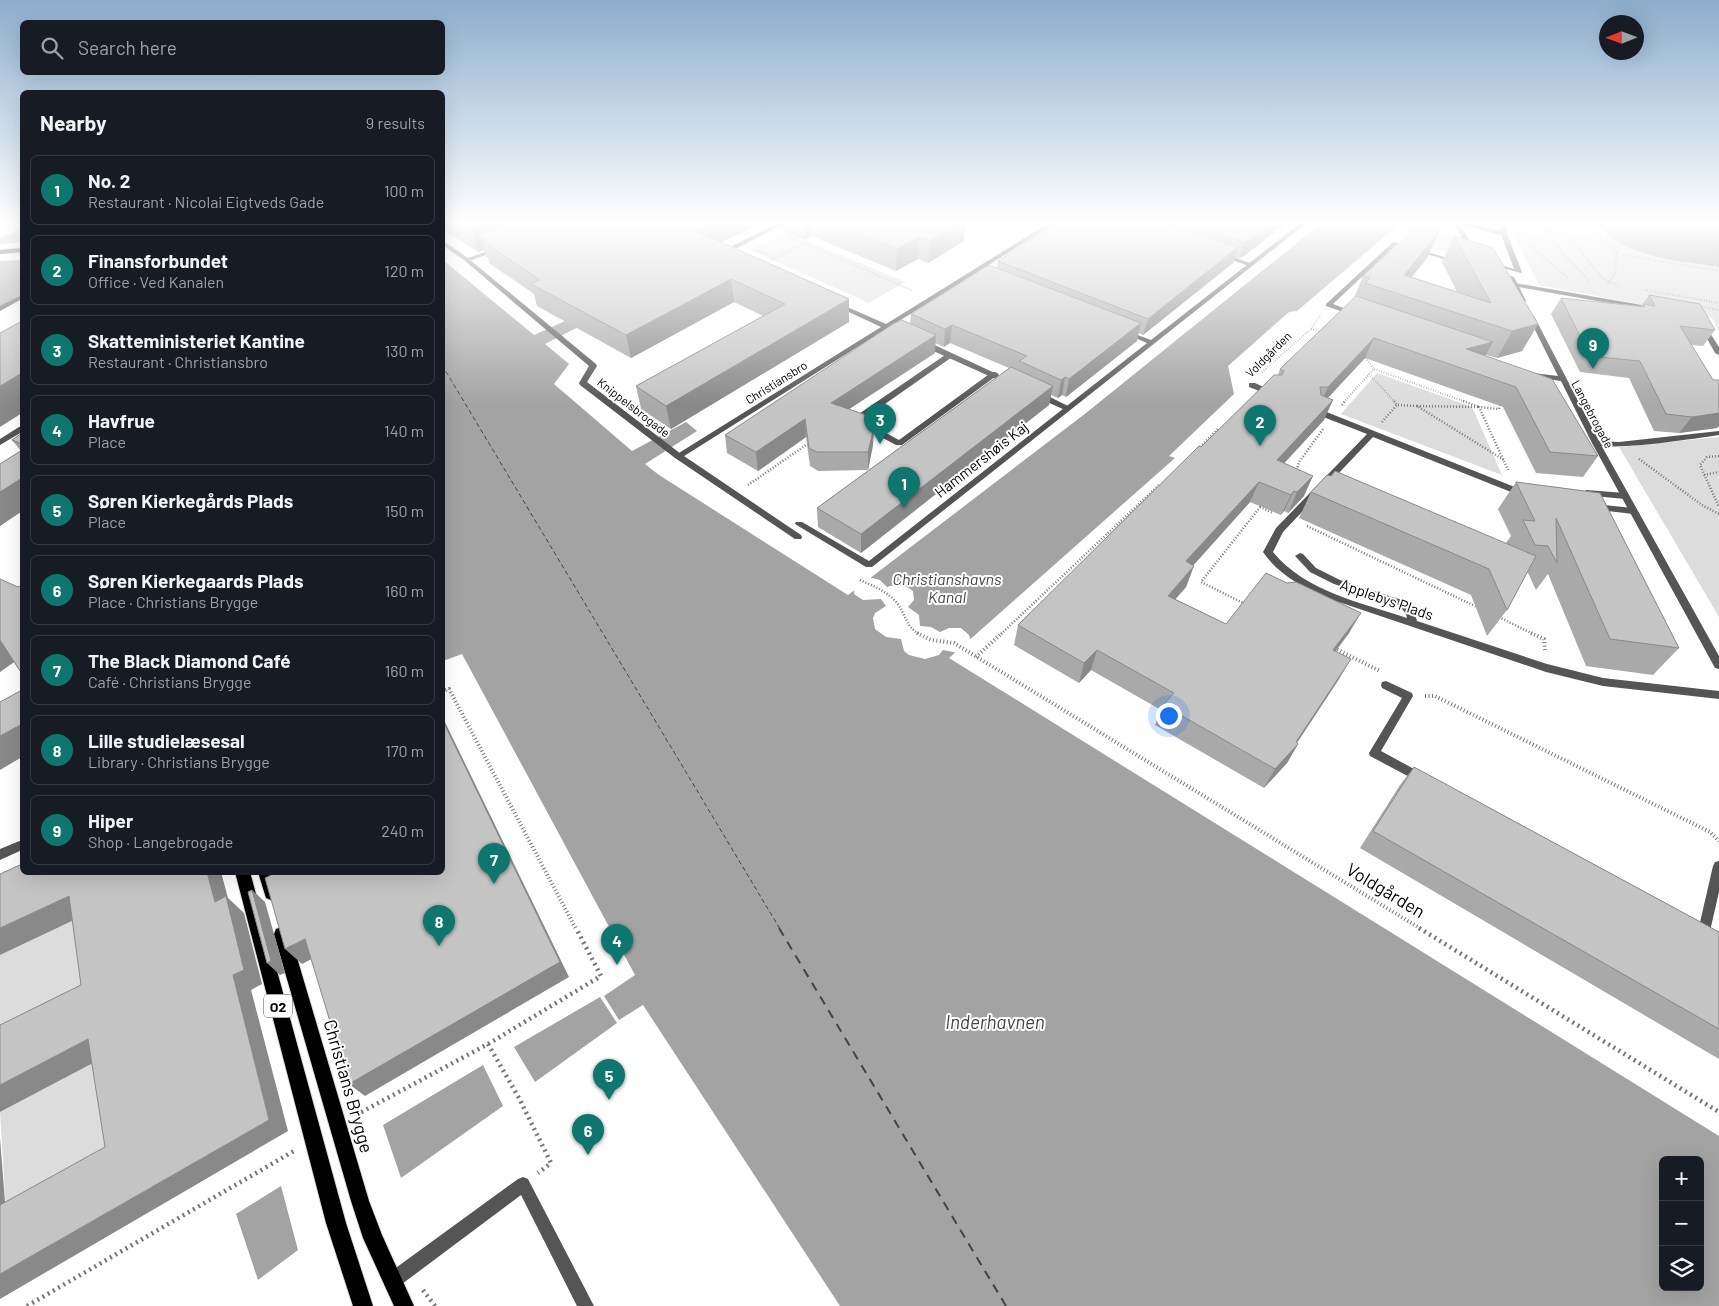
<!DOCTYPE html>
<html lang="en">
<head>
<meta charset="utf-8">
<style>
	body { margin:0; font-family:Barlow,sans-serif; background:#20242c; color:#f1f3f6 }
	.controls { position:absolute; right:15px; bottom:15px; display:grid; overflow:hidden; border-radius:8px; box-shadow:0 5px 20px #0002 }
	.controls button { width:45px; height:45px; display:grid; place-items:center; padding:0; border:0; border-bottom:1px solid #363941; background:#171b24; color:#f1f3f6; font:25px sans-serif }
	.compass { position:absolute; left:1599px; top:15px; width:45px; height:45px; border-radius:50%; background:#171b24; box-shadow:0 5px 20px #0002; rotate:269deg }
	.you { position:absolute; left:1168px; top:715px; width:18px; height:18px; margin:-12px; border:4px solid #fff; border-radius:50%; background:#1a73e8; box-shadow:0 0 0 8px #1a73e833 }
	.badge { display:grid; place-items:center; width:32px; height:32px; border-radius:50%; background:#0f766e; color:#fff; font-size:16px; font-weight:700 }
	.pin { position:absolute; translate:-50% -41px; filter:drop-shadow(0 1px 2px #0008) }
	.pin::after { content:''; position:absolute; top:26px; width:18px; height:15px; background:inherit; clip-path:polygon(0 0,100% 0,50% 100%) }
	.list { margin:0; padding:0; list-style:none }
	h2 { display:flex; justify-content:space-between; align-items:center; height:65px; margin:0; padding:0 20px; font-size:21px }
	h2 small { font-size:16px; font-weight:400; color:#9ea1a6 }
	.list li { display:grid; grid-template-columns:32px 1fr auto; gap:15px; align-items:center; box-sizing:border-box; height:70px; margin:0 10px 10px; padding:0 10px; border:1px solid #363941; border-radius:8px }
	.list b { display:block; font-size:19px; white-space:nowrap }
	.list p { margin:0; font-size:16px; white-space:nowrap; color:#9ea1a6 }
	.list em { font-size:16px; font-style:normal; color:#9ea1a6 }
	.icon { flex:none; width:28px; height:28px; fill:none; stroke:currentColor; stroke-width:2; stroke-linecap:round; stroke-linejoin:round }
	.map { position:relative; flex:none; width:1719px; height:1306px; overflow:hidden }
	.search { position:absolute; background:#171b24; box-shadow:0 5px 20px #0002; left:20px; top:20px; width:425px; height:55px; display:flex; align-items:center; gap:12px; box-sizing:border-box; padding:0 18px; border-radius:8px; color:#9ea1a6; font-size:19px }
	.panel { position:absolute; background:#171b24; box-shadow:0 5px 20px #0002; left:20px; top:90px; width:425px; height:785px; border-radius:8px }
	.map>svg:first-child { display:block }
</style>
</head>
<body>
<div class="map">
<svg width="1719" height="1306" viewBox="0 0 1719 1306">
	<rect width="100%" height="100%" fill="#fff"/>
	<path fill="#dcdcdc" d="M1417 221H1434L1446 224 1464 255H1456L1399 237Z
		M1507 221H1594L1605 235 1660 257 1719 267V331L1712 318 1539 285Z
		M787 232 905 282 869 303 750 250Z
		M1377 373 1472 407 1502 475 1341 414Z
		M1719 437V617L1619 447Z
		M91 912 105 1000 0 1052V955Z
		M112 1053 129 1158 7 1227 0 1112Z"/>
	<path fill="#a3a3a3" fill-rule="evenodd" d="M22 221V296L0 308V238L22 228Z
		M1324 221H1403L1297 311 1289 312 1228 366 1234 394 1169 456 1175 458 949 658 1719 1136V1306H840L643 1005 619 1020 604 996 635 975 462 654 443 661V260L534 335 576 316 586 323 545 344 569 364 554 384 632 451 686 422 697 431 645 464 659 475 848 595 1086 413ZM1663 1160H1700V1287H1663Z
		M1594 221H1719V267C1674 260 1624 258 1594 221Z
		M600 997 617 1023 535 1082 514 1047Z
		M483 1065 503 1106 401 1178 383 1125Z
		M281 1186 298 1250 258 1280 236 1214Z"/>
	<path fill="#fff" d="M22 242V260L0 261V244Z
		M868 577 880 580 887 587 898 584 909 588 913 591 914 600 908 607 919 615 920 626 931 627 940 632 949 628H961L969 635 971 641 958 653 943 650 939 655 925 659 909 655 904 651 901 639 886 637 875 629 873 618 875 613 886 606 881 599 863 600 854 594V587Z"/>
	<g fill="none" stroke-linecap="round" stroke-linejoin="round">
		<path stroke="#444" stroke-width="1" stroke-dasharray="4.5 3" stroke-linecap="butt" d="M442 365 780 929"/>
		<path stroke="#444" stroke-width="2" stroke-dasharray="9 7" stroke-linecap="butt" d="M779 928 1006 1306"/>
		<defs>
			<path id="primary" d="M22 248V252L0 254V250Z
				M235 872H250L346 1223 373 1306H353L326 1223Z
				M258 872H273L279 893 276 898 271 900 266 898Z
				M282 927 288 929 290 934 369 1201 382 1235 414 1306H394L363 1238 351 1201 274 934 276 929Z"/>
		</defs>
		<use href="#primary" stroke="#dbdbdb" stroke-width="2"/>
		<path stroke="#777" stroke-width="2" stroke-dasharray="0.5 2" stroke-linecap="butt" d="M1538 221 1562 252 1590 282
			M1557 221 1602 278 1619 286
			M1584 221 1606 244 1624 255 1719 271
			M1400 230 1410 221
			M962 233 983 221
			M788 236 913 291
			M1524 240 1568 278
			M759 251 775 259
			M765 264 804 243
			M1608 283 1615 274 1617 252
			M1645 290 1719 303
			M1700 306 1719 310
			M1311 329 1323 333
			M1364 356 1374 369
			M1262 372 1311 329 1320 316
			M1369 374 1395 402
			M1344 402 1374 369 1466 402"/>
		<path stroke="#777" stroke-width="2.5" stroke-dasharray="1 2" stroke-linecap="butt" d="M1394 401 1397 405 1417 406
			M1463 401 1479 407 1417 406 1504 460
			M1501 402 1499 409 1479 407 1508 470
			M1342 405 1345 401
			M1382 422 1397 405
			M1198 449 1218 429
			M1719 456 1707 457 1700 465 1719 507
			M1639 459 1702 505 1719 514
			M1300 471 1297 470 1299 462 1323 429
			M1704 475 1719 472
			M748 485 809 443
			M1260 507 1273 513
			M1307 526 1479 608
			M860 580C873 586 887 591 897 603 906 614 905 626 919 634
			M1245 604 1201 582 1261 506
			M1499 617 1533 634
			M1001 634 1160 484"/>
		<path stroke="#777" stroke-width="4" stroke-dasharray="1 2.5" stroke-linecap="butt" d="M917 633 931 640 954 643 1421 929
			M1531 633 1544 639 1545 650
			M1334 648 1380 671
			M976 657 1002 633
			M442 691 449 689 576 929
			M1425 696H1435L1710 832 1719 841"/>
		<path stroke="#777" stroke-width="4.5" stroke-dasharray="2 4" stroke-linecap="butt" d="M1419 928 1719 1112
			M488 1044 519 1098 551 1163 538 1173
			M356 1115 488 1044 601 976 576 928
			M423 1290 435 1306
			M27 1306 294 1151"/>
		<path fill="#555" fill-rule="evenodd" d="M1303 221H1309L872 567H866L795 524 796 522H802L869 561 1147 343 1128 335V333H1132L1151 340Z
			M1452 221H1458L1476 251 1475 252H1471Z
			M1504 232 1507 234 1522 272 1521 273 1491 265 1494 263 1514 269 1501 234Z
			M465 259H469L596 364 597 366 587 382 681 454 801 535 802 537 801 539H795L675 458 580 385 579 383 589 366 465 261Z
			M1515 283 1642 305 1645 307 1642 309 1513 286V284Z
			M22 295V299L0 311V306Z
			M1703 324 1705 325 1719 347V355L1715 353 1700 326Z
			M948 353 955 355 862 420 899 440 992 372H995L999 374 902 445H896L853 422V418Z
			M1249 383H1255L1274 392 1273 394H1267L1249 387Z
			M1313 409H1319L1527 492 1528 494 1524 497 1521 496 1373 437 1283 532 1273 552C1306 592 1360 602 1407 618L1406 614 1399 605 1334 584 1310 572 1295 556 1300 553 1303 554 1316 568 1340 580 1405 601 1414 611 1417 621 1547 664 1603 678 1719 691V699L1603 686 1546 672 1324 597C1301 586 1278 574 1263 552L1276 528 1367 434 1313 413Z
			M1719 431V435C1698 438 1605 453 1592 443L1596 441 1619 442Z
			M1586 490 1625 493 1629 496 1625 499 1583 495 1582 493Z
			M1594 504 1633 508 1637 511 1633 514 1591 509 1590 507 1591 505Z
			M1386 681 1412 693 1413 696 1381 751 1425 775 1427 778 1425 781 1421 783 1417 781 1370 756 1369 753 1402 698 1382 688 1381 685 1382 682Z
			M22 840V850L0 860V849Z
			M1719 861V892L1710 931 1708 935 1704 937 1700 935 1698 931 1713 866 1715 862Z
			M523 1177 528 1179 594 1306H577L521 1195 398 1287 392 1289 386 1287 384 1281 386 1275 518 1179Z"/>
		<path fill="#555" fill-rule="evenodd" d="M783 221H790L733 250 732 254 735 257 734 258H730L726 255 728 248Z
			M1052 221H1059L891 326V329H886L681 458 678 459 674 456 881 327 834 305V303H838L886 324Z
			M1450 221H1459L1501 231 1497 221H1503L1506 226 1507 234 1504 236Z
			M442 240 468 258 496 248 499 250 467 262 442 245Z
			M1393 242 1458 261 1453 262 1396 245 1333 304 1356 313V315H1352L1326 306V304Z
			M1222 253 1253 264 1254 265 1249 266 1220 256V254Z
			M1497 272 1514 277 1526 301 1525 302H1521L1509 279 1495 275V273Z
			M1529 315 1534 316 1600 443 1719 656V669L1715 668 1592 443 1561 381 1533 377 1529 375 1533 373 1558 376 1528 316Z
			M920 341H926L1014 382 1010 384H1007L920 345Z
			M1036 393H1042L1072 408 1068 410H1065L1036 397Z
			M19 427H22V432L0 445V439Z"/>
		<use href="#primary" fill="#000" fill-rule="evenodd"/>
	</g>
	<path fill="#a9a9a9" d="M442 221H965L964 241 928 263 918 259 896 271 811 236 805 240 779 229V221L771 225 764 222 721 242 849 299V322L671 429 641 409 636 386 763 316 734 302 631 358 537 306 534 294 489 263 488 258 486 257 484 250 478 252 442 229Z
		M1060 221H1289L1244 256 1239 258 1235 257 1233 263 1143 335 1138 333 1137 341 1066 397 1062 395 1058 398 1051 395 1049 405 861 553 818 527 817 508 1009 368 950 343 944 347 935 343V353L849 409 874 427 873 445 868 470 818 471 810 466 806 437 758 471 727 453 725 435 910 324 911 314 997 268 998 261Z
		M1476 221H1498L1495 226Z
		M1439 232 1427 258 1412 277 1457 292 1442 262 1454 236 1538 324 1522 351 1497 358 1486 355 1485 356 1598 456 1583 477 1536 473 1503 407 1365 358 1328 398 1324 420 1284 463 1304 496 1288 513 1284 511 1281 515 1250 502 1193 566 1186 587 1175 599 1226 624 1349 633 1336 651 1339 679 1297 743 1298 744 1287 763 1264 788 1155 725 1161 710 1091 670 1079 683 1014 645 1018 625 1201 447 1278 375 1280 369 1354 298 1363 276Z
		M1649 295 1715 330 1703 346 1691 345 1717 428 1679 433 1654 431 1629 378 1580 372 1551 314 1561 298 1641 306Z
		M22 433V511L0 526V464L21 451 12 440Z
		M1516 482 1600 493 1679 648 1653 675 1586 666 1548 574 1536 590 1528 573H1527L1507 610 1487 636 1471 595 1299 518 1311 492 1506 543 1511 536 1498 509Z
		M1414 767 1719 932V1059L1360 848 1400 785Z"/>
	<path fill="#898989" d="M498 221H562L479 235 484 250 478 252 471 230Z
		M718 221H763L764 222 699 253 696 231Z
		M770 221H779L771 225Z
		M805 221H811V236L805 240Z
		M964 221H965L964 241 928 263 930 241Z
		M1275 221H1289L1244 256 1239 258 1244 242Z
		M1439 232 1427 258 1398 294 1404 275Z
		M919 237 918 259 896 271 897 249Z
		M1238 247 1233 263 1143 335 1148 319Z
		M731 279 734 302 631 358 626 335Z
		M849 299V322L671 429 666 406Z
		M1141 323 1137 341 1066 397 1069 379Z
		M1538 324 1522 351 1497 358 1512 331Z
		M952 325 950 343 944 347 945 329Z
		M936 335 935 353 831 421V403Z
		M1374 338 1365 358 1319 407 1328 387Z
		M1493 342 1482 362 1466 349Z
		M22 373V413L0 427V386Z
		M1065 377 1062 395 1058 398 1061 380Z
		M1053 386 1049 405 861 553V534Z
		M1333 400 1324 420 1268 481 1277 460Z
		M1719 413V426L1717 428 1679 433 1692 417Z
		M805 419 806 437 758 471 756 452Z
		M874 427 873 445 868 470V452Z
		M1313 476 1304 496 1288 513 1297 492Z
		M22 478V511L0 526V492Z
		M1259 482 1250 502 1178 582 1186 561Z
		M1294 491 1284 511 1281 515 1291 495Z
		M1194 566 1186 587 1161 616 1168 596Z
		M1361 613 1349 633 1321 670 1333 650Z
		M0 639 20 658 0 672Z
		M1097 650 1091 670 1079 683 1084 663Z
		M1351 659 1339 679 1292 750 1298 744 1287 763 1264 788 1275 769 1296 742Z
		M442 716 569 977 365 1096 349 1084 442 719Z
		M22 724V757L0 770V736Z
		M207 872H221L228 898 244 913 262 984 251 990 288 1131 0 1299V1274L269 1120Z
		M252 890 265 902 285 973 280 975 267 963Z
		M69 896 91 912 0 955V928Z
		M305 939 321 954 302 964 285 949Z
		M88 1039 112 1053 0 1112V1085Z
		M0 1138 7 1227 0 1225Z"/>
	<path fill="#c4c4c4" stroke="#898989" d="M457 221H498L471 230Z
		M518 221H718L696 231 849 299 666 406 636 386 785 304 731 279 626 335 531 284 540 280 482 241 486 240 479 235Z
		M826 221H964L930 241 919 237 897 249Z
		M1060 221H1158L1238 247 1148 319 998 261Z
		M1178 221H1275L1249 240 1244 242Z
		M1419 226 1439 232 1404 275 1491 303 1454 236 1493 248 1538 324 1512 331 1365 283 1370 278 1363 276Z
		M989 265 1141 323 1069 379 1065 377 1061 380 1019 361 1027 356 952 325 945 329 911 314Z
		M1649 295 1700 304 1715 330 1680 326 1713 380H1719V413L1692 417 1666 414 1640 361 1590 356 1561 298 1645 307 1643 304 1655 306Z
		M1356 296 1493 342 1466 349 1552 379 1598 456 1550 452 1516 387 1374 338 1328 387H1320L1321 395 1333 400 1277 460 1313 476 1297 492 1294 491 1291 495 1259 482 1186 561 1194 566 1168 596 1226 624 1266 573 1287 583 1296 582 1361 613 1333 650 1351 659 1296 742 1298 744 1275 769 1163 705 1174 693 1097 650 1084 663 1018 625 1199 446 1201 447 1274 375H1282L1284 371 1280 369Z
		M902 320 936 335 831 403 869 416 874 427 868 452H817L809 448 805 419 756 452 725 435 893 324Z
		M22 321V373L0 386V333Z
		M1011 367 1053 386 861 534 817 508Z
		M22 433V444L12 440Z
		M22 450V478L0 492V464Z
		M1335 471 1536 556 1507 610 1489 569 1311 492 1327 475 1331 476Z
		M1516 482 1600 493 1679 648 1610 639 1556 518 1557 563 1548 546 1535 545 1523 520 1535 521Z
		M0 579 18 587 22 585V674L0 640Z
		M22 690V724L0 736V702Z
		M442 719 560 962 349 1084 305 939 285 949 265 878 277 872H442Z
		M1414 767 1719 932V1029L1373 831Z
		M22 864V872H207L215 902 226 896 244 970 233 975 269 1120 0 1274V1205L105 1147 88 1039 0 1085V1025L81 985 69 896 0 928V874Z
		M252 890 271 961 267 963 248 892Z"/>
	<linearGradient id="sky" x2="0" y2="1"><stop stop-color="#8cadcc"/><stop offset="0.55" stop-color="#fff"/><stop offset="1" stop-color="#fff" stop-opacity="0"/></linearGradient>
	<rect width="1719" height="404" fill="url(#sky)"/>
	<g text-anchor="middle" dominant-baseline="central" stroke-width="4" stroke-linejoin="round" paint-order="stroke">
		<g font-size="12" fill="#000" stroke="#fff">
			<text transform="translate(1268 354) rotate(-45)">Voldgården</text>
			<text transform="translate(776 382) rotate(-32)">Christiansbro</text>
			<text transform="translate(634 407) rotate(38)">Knippelsbrogade</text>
			<text transform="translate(1593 414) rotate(62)">Langebrogade</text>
		</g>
		<rect fill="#fff" stroke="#4c4c4c" stroke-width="1" x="264" y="994.5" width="28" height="23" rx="4"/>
		<g font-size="14" font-weight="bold" fill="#000">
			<text x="278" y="1006">O2</text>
		</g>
		<g font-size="15" fill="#000" stroke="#fff">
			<text transform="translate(981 459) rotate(-38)">Hammershøis Kaj</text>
			<text transform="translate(1387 599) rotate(19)">Applebys Plads</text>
		</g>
		<g font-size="16" font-style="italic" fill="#444" stroke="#fff">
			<text x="947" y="578">Christianshavns<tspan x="947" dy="18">Kanal</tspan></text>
		</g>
		<g font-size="18" fill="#000" stroke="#fff">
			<text transform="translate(1386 890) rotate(31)">Voldgården</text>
			<text transform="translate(349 1086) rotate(74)">Christians Brygge</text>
		</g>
		<g font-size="19" font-style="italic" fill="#444" stroke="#fff">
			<text x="995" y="1021">Inderhavnen</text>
		</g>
	</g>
</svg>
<div class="controls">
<button>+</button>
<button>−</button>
<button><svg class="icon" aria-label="layers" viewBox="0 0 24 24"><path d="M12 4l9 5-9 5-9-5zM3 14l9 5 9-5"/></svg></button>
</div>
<svg class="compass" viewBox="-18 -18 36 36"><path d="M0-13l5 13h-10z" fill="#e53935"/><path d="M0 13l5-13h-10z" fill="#9ea1a6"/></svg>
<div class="you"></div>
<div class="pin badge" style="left:904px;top:508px">1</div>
<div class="pin badge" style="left:1260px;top:446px">2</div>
<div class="pin badge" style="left:880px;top:444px">3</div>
<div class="pin badge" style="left:617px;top:965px">4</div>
<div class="pin badge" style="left:609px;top:1100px">5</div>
<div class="pin badge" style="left:588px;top:1155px">6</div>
<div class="pin badge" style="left:494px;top:884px">7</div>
<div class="pin badge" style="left:439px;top:946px">8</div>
<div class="pin badge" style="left:1593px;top:369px">9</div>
<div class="search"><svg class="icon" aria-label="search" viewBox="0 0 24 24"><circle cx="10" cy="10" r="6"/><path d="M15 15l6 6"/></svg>Search here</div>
<section class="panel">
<h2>Nearby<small>9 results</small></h2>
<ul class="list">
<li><span class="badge">1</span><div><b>No. 2</b><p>Restaurant · Nicolai Eigtveds Gade</p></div><em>100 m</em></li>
<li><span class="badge">2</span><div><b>Finansforbundet</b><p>Office · Ved Kanalen</p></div><em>120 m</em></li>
<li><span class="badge">3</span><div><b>Skatteministeriet Kantine</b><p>Restaurant · Christiansbro</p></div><em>130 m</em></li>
<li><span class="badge">4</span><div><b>Havfrue</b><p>Place</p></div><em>140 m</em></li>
<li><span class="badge">5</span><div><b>Søren Kierkegårds Plads</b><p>Place</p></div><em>150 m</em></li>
<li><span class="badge">6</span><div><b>Søren Kierkegaards Plads</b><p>Place · Christians Brygge</p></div><em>160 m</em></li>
<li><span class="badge">7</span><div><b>The Black Diamond Café</b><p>Café · Christians Brygge</p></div><em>160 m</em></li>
<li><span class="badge">8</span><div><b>Lille studielæsesal</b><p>Library · Christians Brygge</p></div><em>170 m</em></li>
<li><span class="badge">9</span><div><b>Hiper</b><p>Shop · Langebrogade</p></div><em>240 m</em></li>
</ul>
</section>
</div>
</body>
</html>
